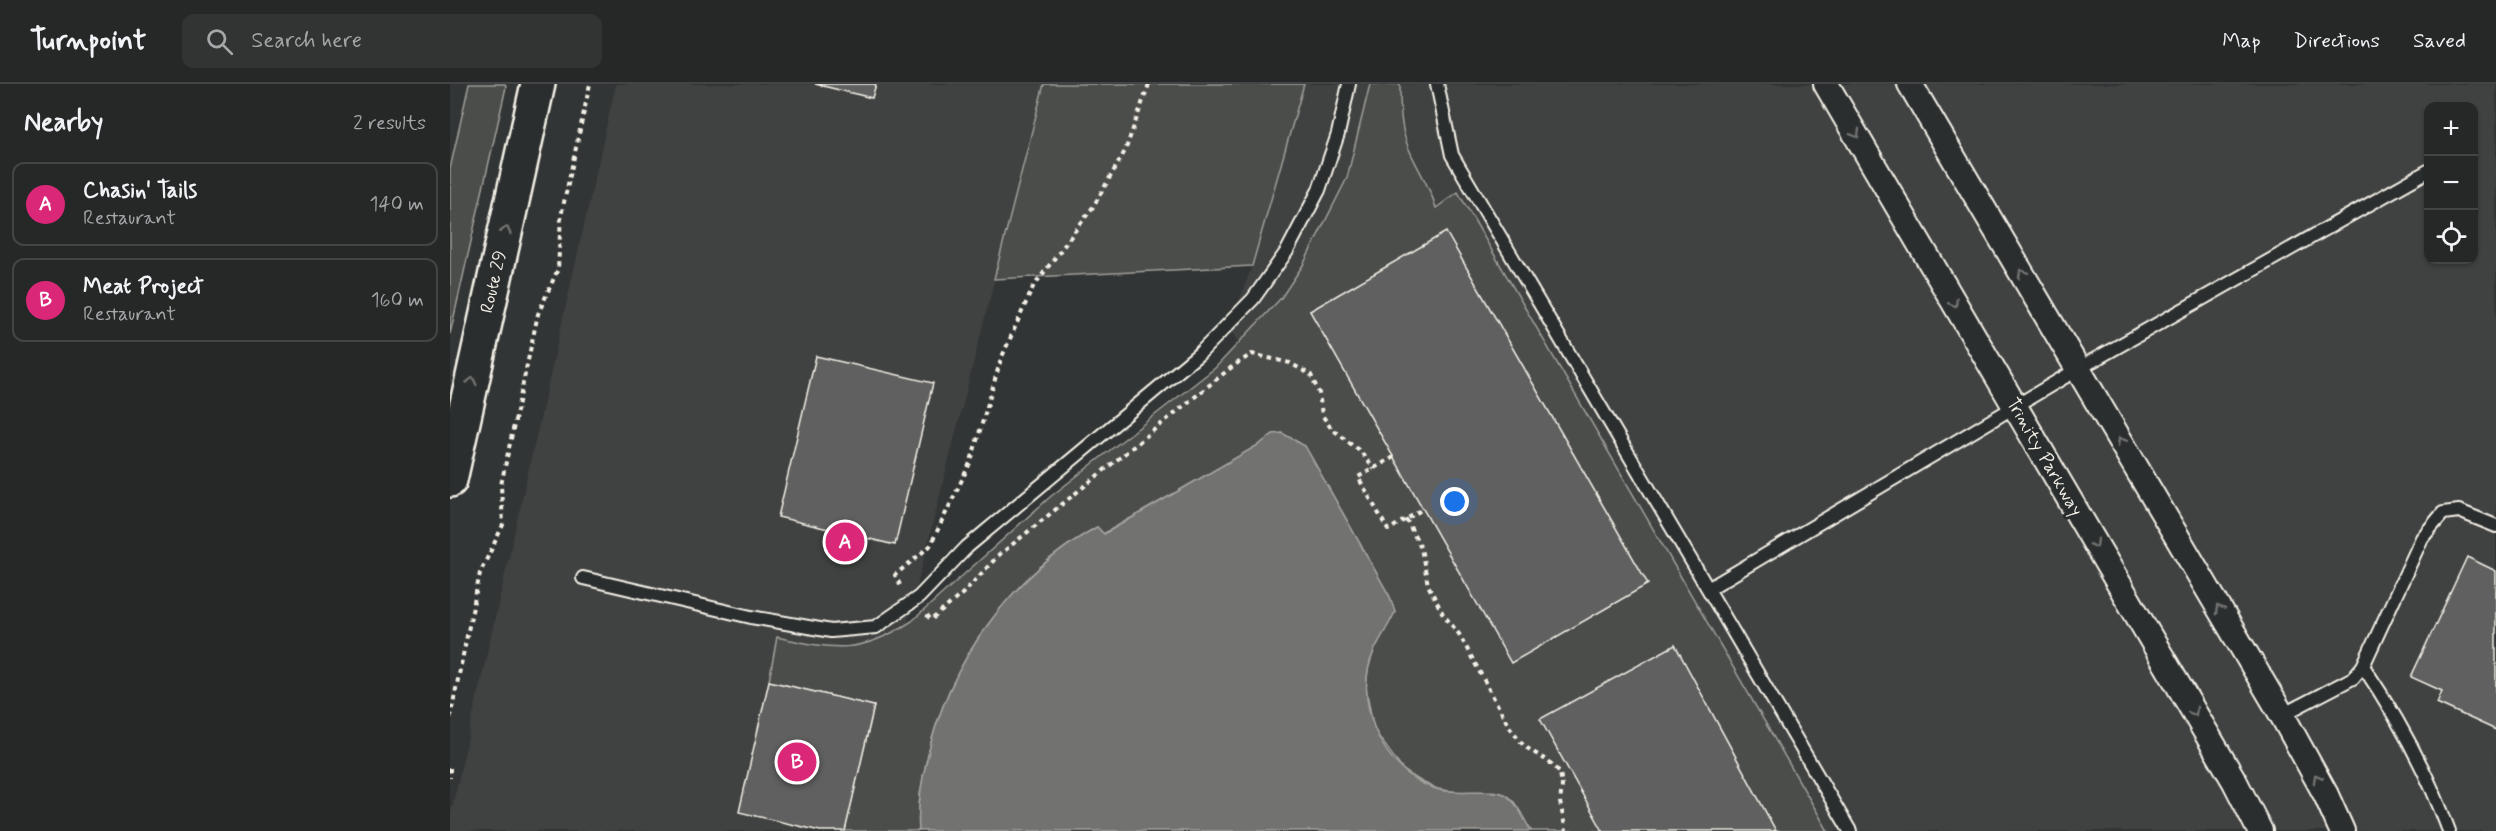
<!DOCTYPE html>
<html lang="en">
<head>
<meta charset="utf-8">
<style>
	body { margin:0; font-family:Mynerve,sans-serif; background:#323434; color:#f1f3f6 }
	.controls { position:absolute; right:18px; top:18px; display:grid; overflow:hidden; border-radius:12px; box-shadow:0 2px 4px #0004 }
	.controls button { width:54px; height:54px; display:grid; place-items:center; padding:0; border:0; border-bottom:2px solid #424445; background:#262828; color:#f1f3f6; font:30px sans-serif }
	.you { position:absolute; left:1005px; top:418px; width:21px; height:21px; margin:-15px; border:4px solid #fff; border-radius:50%; background:#1a73e8; box-shadow:0 0 0 9px #1a73e833 }
	.badge { display:grid; place-items:center; width:39px; height:39px; border-radius:50%; background:#db2777; color:#fff; font-size:20px; font-weight:700 }
	.pin { position:absolute; translate:-50% -50%; border:3px solid #fff; box-shadow:0 2px 6px #0006 }
	.list { margin:0; padding:0; list-style:none }
	h2 { display:flex; justify-content:space-between; align-items:center; height:78px; margin:0; padding:0 24px; font-size:26px }
	h2 small { font-size:20px; font-weight:400; color:#a4a6a8 }
	.list li { display:grid; grid-template-columns:39px 1fr auto; gap:18px; align-items:center; box-sizing:border-box; height:84px; margin:0 12px 12px; padding:0 12px; border:2px solid #424445; border-radius:12px }
	.list b { display:block; font-size:22px; white-space:nowrap }
	.list p { margin:0; font-size:20px; white-space:nowrap; color:#a4a6a8 }
	.list em { font-size:20px; font-style:normal; color:#a4a6a8 }
	.icon { flex:none; width:33px; height:33px; fill:none; stroke:currentColor; stroke-width:2; stroke-linecap:round; stroke-linejoin:round }
	.map { position:relative; flex:none; width:2046px; height:747px; overflow:hidden }
	header { display:flex; align-items:center; gap:36px; box-sizing:border-box; height:84px; padding:0 30px; background:#262828; border-bottom:2px solid #424445 }
	header strong { font-size:28px }
	nav { display:flex; gap:33px; margin-inline-start:auto; font-size:21px }
	.search { width:420px; height:54px; background:#323434; display:flex; align-items:center; gap:15px; box-sizing:border-box; padding:0 21px; border-radius:12px; color:#a4a6a8; font-size:22px }
	main { display:flex }
	aside { flex:1; background:#262828 }
	.map>svg:first-child { display:block }
</style>
</head>
<body>
<header>
<strong>Turnpoint</strong>
<div class="search"><svg class="icon" aria-label="search" viewBox="0 0 24 24"><circle cx="10" cy="10" r="6"/><path d="M15 15l6 6"/></svg>Search here</div>
<nav><a>Map</a><a>Directions</a><a>Saved</a></nav>
</header>
<main>
<aside>
<h2>Nearby<small>2 results</small></h2>
<ul class="list">
<li><span class="badge">A</span><div><b>Chasin' Tails</b><p>Restaurant</p></div><em>140 m</em></li>
<li><span class="badge">B</span><div><b>Meat Project</b><p>Restaurant</p></div><em>160 m</em></li>
</ul>
</aside>
<div class="map">
<svg width="2046" height="747" viewBox="0 0 2046 747">
	<rect width="100%" height="100%" fill="#323535"/>
	<filter id="ink" filterUnits="userSpaceOnUse"><feTurbulence type="fractalNoise" baseFrequency=".0167" numOctaves="2"/><feDisplacementMap in="SourceGraphic" scale="12" xChannelSelector="R" yChannelSelector="G"/><feConvolveMatrix kernelMatrix="1 2 1 2 8 2 1 2 1" color-interpolation-filters="sRGB"/></filter>
	<g filter="url(#ink)">
		<path fill="#404242" fill-rule="evenodd" d="M166 0H594L405 747H0V733Z
			M854 0H2046V747H1081L855 362 779 244 802 182ZM1978 22H2024V176H1978Z"/>
		<path fill="#4b4d4c" stroke="#a09f9a" stroke-width="1.5" fill-rule="evenodd" d="M19 0H55L56 3 0 250V85Z
			M594 0H854L802 182 544 195Z
			M920 0H950C950 20 950 41 957 60 965 82 980 101 986 124L1008 108 1378 747H1326L1225 561 1153 747H1081L1064 718 988 705 972 698 953 686 924 646 916 604 918 586 924 565 945 528 940 513 855 362 823 350 810 360 653 450 647 443C561 491 498 579 477 675 471 699 467 722 469 747H395L424 622 319 597 327 553C385 566 410 571 462 537L600 413 765 284 831 214 853 181 897 94ZM996 148 1198 500 1061 578 860 227Z"/>
		<path fill="#727370" stroke="#a6a5a0" stroke-width="1.5" d="M832 349 855 362 940 513 945 528C936 548 922 564 918 586 909 635 941 694 990 706 1008 710 1043 704 1054 710 1067 717 1074 735 1081 747H469C467 722 471 699 477 675 498 579 561 491 647 443L654 450 810 360 823 350Z"/>
		<path fill="#5f605f" stroke="#f4f1e8" stroke-width="1.5" d="M365 0H426L422 14Z
			M996 148 1198 500 1061 579 860 227Z
			M366 272 483 299 445 461 328 433Z
			M2017 473 2046 487V646L1987 619 1992 607 1961 593Z
			M1225 561 1326 747H1153L1090 635Z
			M319 597 424 622 395 747H370L289 728Z"/>
		<g fill="none" stroke-linecap="round" stroke-linejoin="round">
			<defs>
				<path id="service" d="M987 0 1002 71 1258 505
					M133 494 301 533 381 547 426 543 469 513 517 463 750 269 803 215 837 167 869 106 888 50 899 0
					M1913 582C1948 634 1977 687 1999 747
					M1832 631 1903 594 1913 582 1972 454 1993 429 2009 427 2046 442
					M1400 747 1258 505 1628 285 1978 87"/>
				<path id="minor" d="M1376 0 1785 698 1810 747
					M1460 0 1832 631 1876 711 1892 747"/>
				<path id="primary" d="M0 396 88 0"/>
			</defs>
			<use href="#service" stroke="#f4f1e8" stroke-width="16"/>
			<use href="#minor" stroke="#f4f1e8" stroke-width="28"/>
			<use href="#primary" stroke="#f4f1e8" stroke-width="38"/>
			<path stroke="#f4f1e8" stroke-width="4" stroke-dasharray="4.5 4.5" stroke-linecap="butt" d="M944 373 908 393 938 446 973 425
				M956 435 971 464 978 501 993 530 1009 550 1059 642 1074 662 1099 678 1110 688 1112 702 1110 718 1116 747
				M450 501 445 491 480 462 521 377 551 275 583 203 643 123 675 67 699 0
				M477 531 481 536 512 510 548 472 783 282 802 270 840 279 861 291 869 309 872 331 881 344 911 368 924 385
				M0 634 30 489 53 441 51 401 88 230 108 185 111 132 140 0
				M0 684V694"/>
			<use href="#service" stroke="#2a2d2e" stroke-width="12"/>
			<use href="#minor" stroke="#2a2d2e" stroke-width="24"/>
			<use href="#primary" stroke="#2a2d2e" stroke-width="33"/>
		</g>
		<defs><path id="oneway-chevron" d="M-2-3.5L2.5 0L-2 3.5" fill="none" stroke-width="1.6" stroke-linecap="round" stroke-linejoin="round" transform="scale(1.5)"/></defs>
		<g stroke="#71726f">
			<use href="#oneway-chevron" transform="translate(1406 50) rotate(60)"/>
			<use href="#oneway-chevron" transform="translate(56 146) rotate(-77)"/>
			<use href="#oneway-chevron" transform="translate(1572 189) rotate(-120)"/>
			<use href="#oneway-chevron" transform="translate(1504 219) rotate(60)"/>
			<use href="#oneway-chevron" transform="translate(22 297) rotate(-77)"/>
			<use href="#oneway-chevron" transform="translate(1671 357) rotate(-120)"/>
			<use href="#oneway-chevron" transform="translate(1645 460) rotate(60)"/>
			<use href="#oneway-chevron" transform="translate(1769 525) rotate(-120)"/>
			<use href="#oneway-chevron" transform="translate(1744 628) rotate(60)"/>
			<use href="#oneway-chevron" transform="translate(1867 694) rotate(-119)"/>
		</g>
	</g>
	<g text-anchor="middle" dominant-baseline="central" stroke-width="6" stroke-linejoin="round" paint-order="stroke">
		<g font-size="18" fill="#f4f1e8" stroke="#2a2d2e">
			<text transform="translate(44 198) rotate(-77)">Route 29</text>
			<text transform="translate(1594 373) rotate(60)">Trinity Parkway</text>
		</g>
	</g>
</svg>
<div class="controls">
<button>+</button>
<button>−</button>
<button><svg class="icon" aria-label="locate" viewBox="0 0 24 24"><circle cx="12" cy="12" r="6"/><path d="M12 2v4M12 18v4M2 12h4M18 12h4"/></svg></button>
</div>
<div class="you"></div>
<div class="pin badge" style="left:395px;top:458px">A</div>
<div class="pin badge" style="left:347px;top:678px">B</div>
</div>
</main>
</body>
</html>
